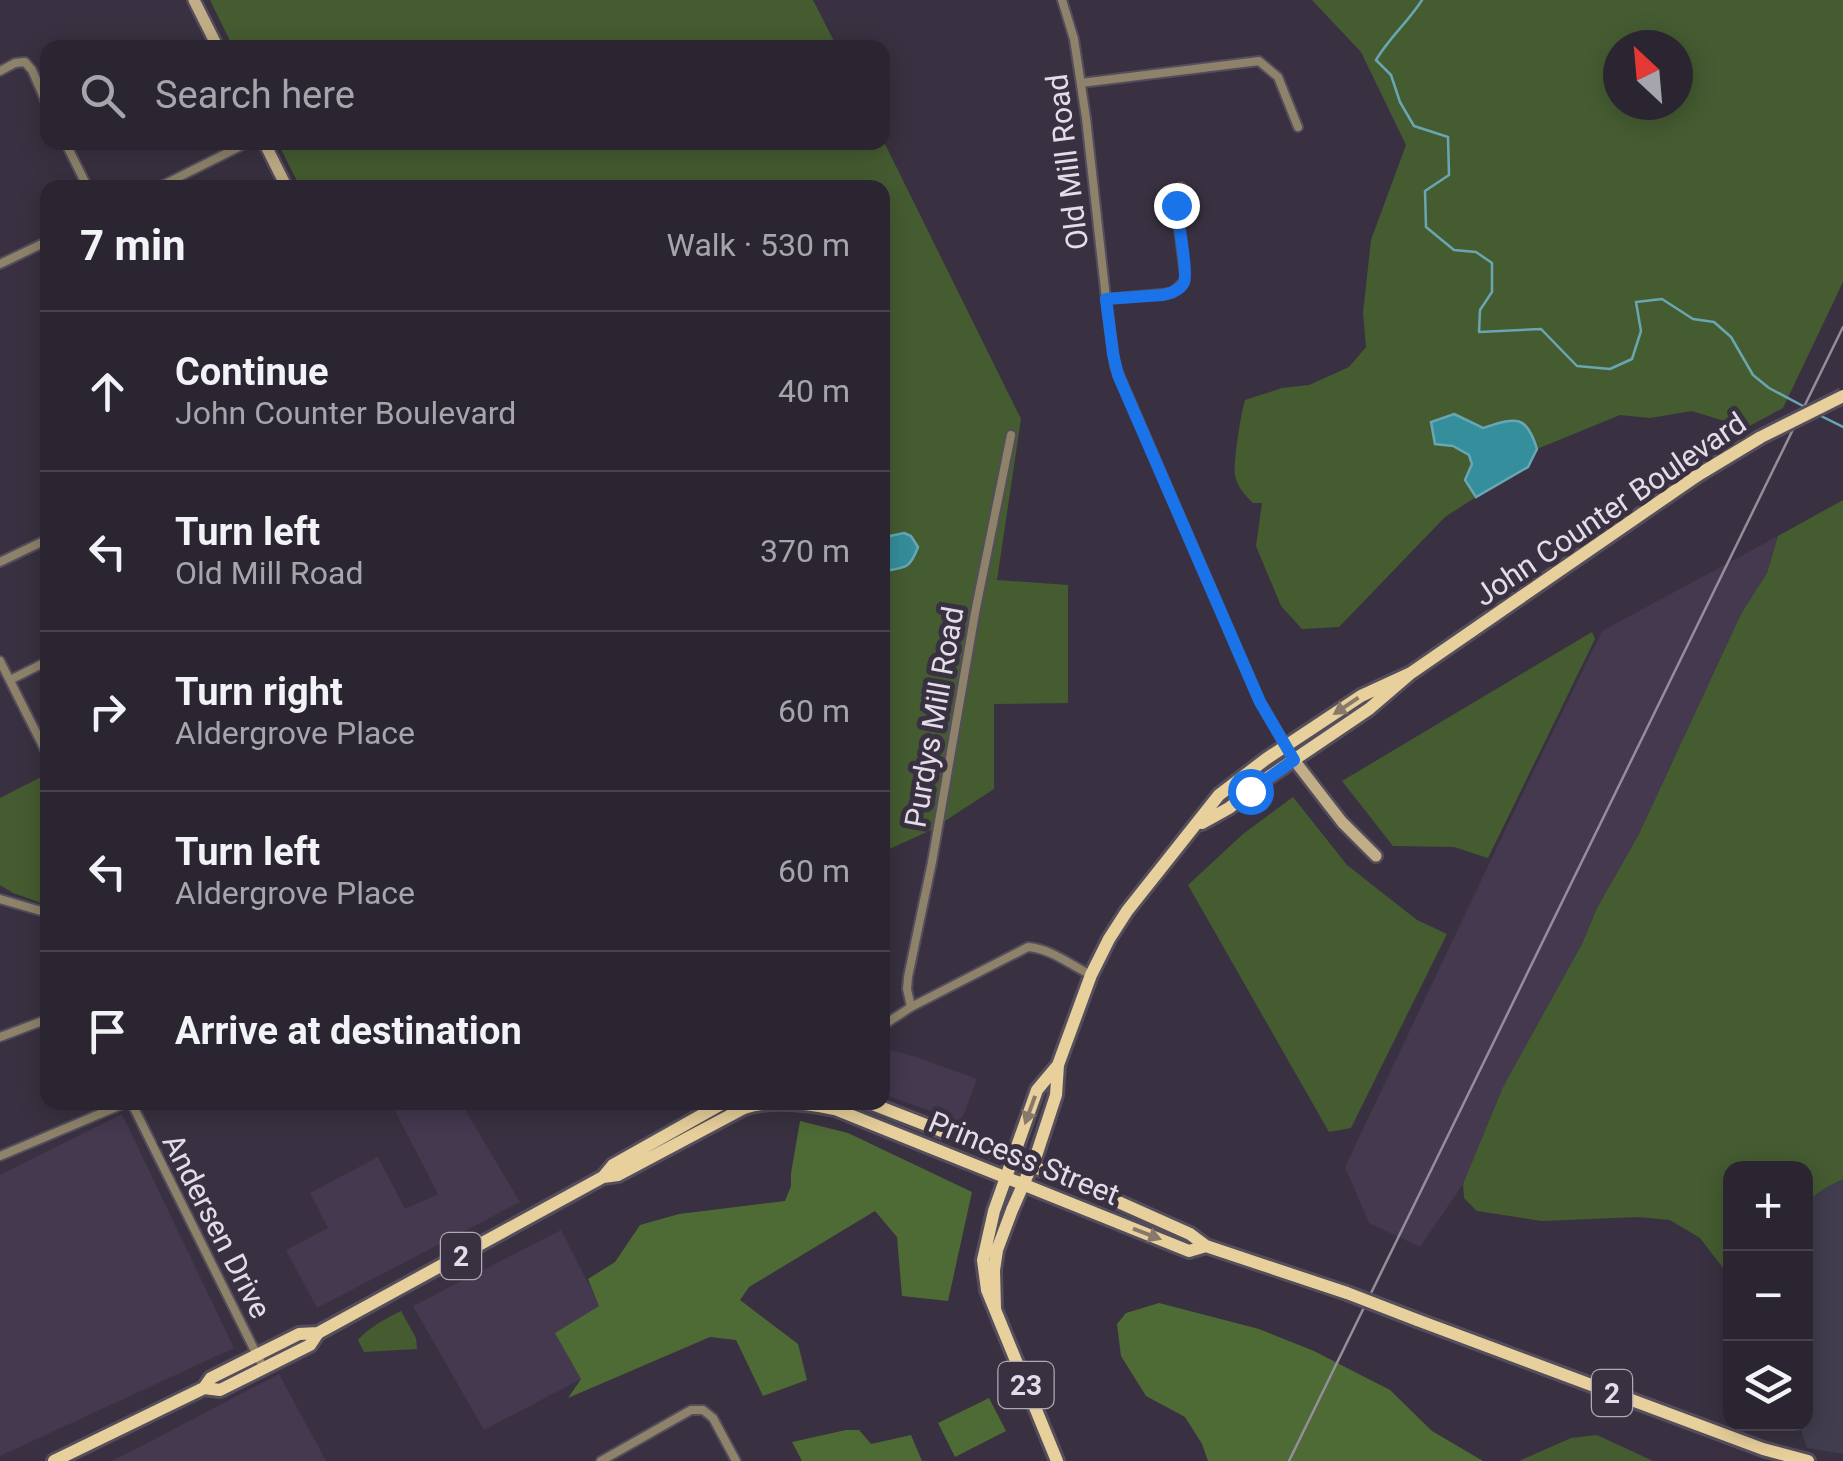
<!DOCTYPE html>
<html lang="en">
<head>
<meta charset="utf-8">
<style>
	body { margin:0; font-family:Roboto,sans-serif; background:#332d39; color:#f1f3f6 }
	.controls { position:absolute; right:30px; bottom:30px; display:grid; overflow:hidden; border-radius:20px; box-shadow:0 5px 25px #0003 }
	.controls button { width:90px; height:90px; display:grid; place-items:center; padding:0; border:0; border-bottom:2px solid #47424d; background:#2b2531; color:#f1f3f6; font:50px sans-serif }
	.compass { position:absolute; left:1603px; top:30px; width:90px; height:90px; border-radius:50%; background:#2b2531; box-shadow:0 5px 25px #0003; rotate:334deg }
	.stop { position:absolute; width:30px; height:30px; margin:-22px; border:8px solid #1a73e8; border-radius:50%; background:#fff }
	.stop.end { background:#1a73e8; border-color:#fff; box-shadow:0 2px 10px #0008 }
	.list { margin:0; padding:0; list-style:none }
	h2 { display:flex; justify-content:space-between; align-items:center; height:130px; margin:0; padding:0 40px; font-size:42px }
	h2 small { font-size:32px; font-weight:400; color:#a6a5ab }
	.list li { display:grid; grid-template-columns:65px 1fr auto; gap:30px; align-items:center; box-sizing:border-box; height:160px; padding:0 40px; border-top:2px solid #47424d }
	.list b { display:block; font-size:38px; white-space:nowrap }
	.list p { margin:0; font-size:32px; white-space:nowrap; color:#a6a5ab }
	.list em { font-size:32px; font-style:normal; color:#a6a5ab }
	.icon { flex:none; width:55px; height:55px; fill:none; stroke:currentColor; stroke-width:2; stroke-linecap:round; stroke-linejoin:round }
	.map { position:relative; flex:none; width:1843px; height:1461px; overflow:hidden }
	.search { position:absolute; background:#2b2531; box-shadow:0 5px 25px #0003; left:40px; top:40px; width:850px; height:110px; display:flex; align-items:center; gap:25px; box-sizing:border-box; padding:0 35px; border-radius:20px; color:#a6a5ab; font-size:38px }
	.panel { position:absolute; background:#2b2531; box-shadow:0 5px 25px #0003; left:40px; top:180px; width:850px; height:930px; border-radius:20px }
	.map>svg:first-child { display:block }
</style>
</head>
<body>
<div class="map">
<svg width="1843" height="1461" viewBox="0 0 1843 1461">
	<rect width="100%" height="100%" fill="#393141"/>
	<path fill="#44394f" d="M1778 536 1767 573 1741 614 1639 834 1597 908 1582 944 1503 1087 1463 1184 1420 1247 1369 1223 1345 1167 1508 824 1602 631Z
		M883 1048 916 1057 977 1079 961 1122 883 1094Z
		M398 1102 461 1103 520 1202 317 1308 286 1250 328 1228 310 1193 378 1157 405 1209 438 1194 392 1105Z
		M122 1114 234 1348 0 1456V1175Z
		M561 1230 600 1306 581 1379 484 1430 413 1306Z
		M279 1374 326 1461H111L132 1451Z"/>
	<path fill="#413d4e" d="M1843 1179V1454L1807 1448 1799 1424H1806V1202L1825 1188Z"/>
	<path fill="#455c31" fill-rule="evenodd" d="M210 0H813L837 47H233Z
		M1312 0H1843V282L1783 408 1742 430 1734 424 1692 411 1650 418 1620 415 1537 449 1531 430 1508 420 1484 428 1454 414 1453 446 1469 455 1472 464 1465 480 1476 497 1445 517 1339 627 1302 629 1281 606 1256 546 1262 503H1253C1245 495 1237 487 1235 475 1233 463 1241 413 1245 400L1282 388 1309 385 1349 367 1366 347 1363 313 1371 240 1406 145 1361 52ZM1618 45H1678V105H1618Z
		M883 140 1021 419 997 580 1068 585V703L994 704V789L931 830 883 852 882 188 300 187 278 143 882 142Z
		M1843 500V1179L1825 1188 1806 1202V1168H1730V1277L1700 1238 1670 1220 1638 1217 1542 1221 1477 1211 1464 1198 1463 1184 1503 1087 1582 944 1597 908 1639 834 1741 614 1767 573 1778 536Z
		M1592 632 1595 639 1488 858 1454 847 1393 846 1342 781Z
		M47 774V905L13 893 0 885V798Z
		M1293 797 1347 865 1417 920 1447 934 1351 1128 1329 1132 1188 885 1243 834Z
		M401 1311 416 1338 417 1349 364 1352 358 1340C368 1328 385 1319 401 1311Z
		M1597 1435 1653 1461H1519L1571 1438Z"/>
	<path fill="#4e6a35" d="M800 1121 848 1133 972 1192 948 1301 902 1296 897 1237 875 1211 749 1287 740 1300 798 1344 807 1380 763 1396 736 1340 710 1337 568 1398 581 1379 555 1333 599 1306 588 1279 615 1262 640 1225 679 1214 785 1201 791 1186V1173Z
		M1159 1303 1259 1329 1314 1351 1390 1390 1432 1431 1483 1461H1208L1202 1444 1185 1417 1146 1396 1121 1356 1117 1324 1126 1313Z
		M989 1398 1006 1431 955 1457 938 1423Z
		M846 1430H859L871 1444 911 1435 922 1461H802L792 1442Z"/>
	<path fill="#358e9b" stroke="#69a6b2" stroke-width="2.5" d="M1454 414 1483 428C1515 418 1526 413 1537 449L1528 467 1476 497 1465 480 1472 464 1469 455 1453 446 1435 444 1431 422Z
		M904 533 911 536 918 547C910 569 905 568 883 571V540L890 536Z"/>
	<g fill="none" stroke-linecap="round" stroke-linejoin="round">
		<path stroke="#69a6b2" stroke-width="2.5" d="M1422 0C1408 22 1389 38 1376 60L1391 75 1400 102 1414 126 1448 137 1449 175 1425 191 1426 227 1454 250 1476 252 1492 263V292L1480 310 1479 332 1541 329 1577 366 1610 369 1632 359 1641 331 1636 302 1662 299 1693 319 1714 322 1731 337 1753 375 1769 388 1803 406
			M1819 415 1843 427"/>
		<defs>
			<path id="street" d="M1062 0 1074 39 1086 118 1106 299 1115 366 1260 702 1294 760
				M0 71 15 63 25 62 32 70 48 107
				M1081 83 1259 61 1278 77 1298 127
				M65 142 88 188
				M157 188 249 142
				M0 264 48 241
				M1106 299 1172 293 1184 282 1185 275 1176 205 1181 187
				M0 562 48 539
				M0 661 48 756
				M10 680 48 661
				M0 899 48 913
				M911 1007 907 989 908 977 932 862 975 613 1011 435
				M882 1026 911 1007 1028 947C1052 949 1070 965 1091 975
				M0 1037 48 1019
				M131 1102 264 1369
				M0 1156 128 1102
				M601 1461 691 1410H703L713 1418 736 1461"/>
			<path id="secondary" d="M194 0 218 48
				M264 142 287 188
				M1294 760 1342 822 1376 856"/>
			<path id="primary" d="M1202 823 1229 808 1270 776 1369 709 1411 673 1698 475
				M867 1102 1078 1184 1190 1234 1206 1246 1347 1293
				M603 1177 618 1175 744 1108C772 1099 806 1103 835 1109 953 1156 1070 1204 1189 1251L1206 1246
				M995 1309 994 1270 997 1250 1012 1210 1037 1153 1056 1095 1058 1065 1091 975 1109 939 1127 911 1219 795 1266 759 1361 696 1411 673
				M1417 1320 1763 1449 1808 1461
				M204 1388 220 1390 310 1345 318 1333 603 1177 613 1165 725 1102
				M54 1461 204 1388 211 1378 299 1334 318 1333
				M1057 1461 987 1290 983 1260 994 1211 1037 1090 1058 1065"/>
		</defs>
		<use href="#street" stroke="#544d5c" stroke-width="12"/>
		<use href="#secondary" stroke="#544d5c" stroke-width="16"/>
		<use href="#primary" stroke="#544d5c" stroke-width="18"/>
		<use href="#street" stroke="#8e836a" stroke-width="8"/>
		<use href="#secondary" stroke="#c1ae87" stroke-width="11"/>
		<use href="#primary" stroke="#e8d09c" stroke-width="12"/>
		<path stroke="#948e9b" stroke-width="2.5" d="M1289 1461 1843 327"/>
		<defs>
			<path id="primary-bridge" d="M1698 475 1761 437 1843 396
				M1347 1293 1417 1320"/>
		</defs>
		<use href="#primary-bridge" stroke="#544d5c" stroke-width="18" stroke-linecap="butt"/>
		<use href="#primary-bridge" stroke="#e8d09c" stroke-width="12"/>
	</g>
	<defs><path id="oneway-solid" d="M-6-.8H1V-3.2L6.5 0L1 3.2V.8H-6Z" transform="scale(2.5)"/></defs>
	<g fill="#88796a">
		<use href="#oneway-solid" transform="translate(1346 706) rotate(146)"/>
		<use href="#oneway-solid" transform="translate(1030 1110) rotate(110)"/>
		<use href="#oneway-solid" transform="translate(1147 1234) rotate(21)"/>
	</g>
	<g fill="none" stroke-linecap="round" stroke-linejoin="round">
		<path stroke="#1a73e8" stroke-width="12" d="M1176 205C1178 218 1188 273 1184 282 1181 290 1171 293 1163 295L1106 299 1113 354 1118 375 1260 702 1294 760 1250 791"/>
	</g>
	<g text-anchor="middle" dominant-baseline="central" stroke-width="10" stroke-linejoin="round" paint-order="stroke">
		<g fill="#393141" stroke="#afa9b5" stroke-width="2.5">
			<rect x="441" y="1233" width="40" height="46" rx="8"/>
			<rect x="998.5" y="1362" width="55" height="46" rx="8"/>
			<rect x="1592" y="1370" width="40" height="46" rx="8"/>
		</g>
		<g font-size="28" font-weight="bold" fill="#e2dde7">
			<text x="461" y="1256">2</text>
			<text x="1026" y="1385">23</text>
			<text x="1612" y="1393">2</text>
		</g>
		<g font-size="30" fill="#e2dde7" stroke="#393141">
			<text transform="translate(1067 162) rotate(-97)">Old Mill Road</text>
			<text transform="translate(1610 509) rotate(-34)">John Counter Boulevard</text>
			<text transform="translate(934 717) rotate(-80)">Purdys Mill Road</text>
			<text transform="translate(1024 1158) rotate(22)">Princess Street</text>
			<text transform="translate(217 1226) rotate(63)">Andersen Drive</text>
		</g>
	</g>
</svg>
<div class="controls">
<button>+</button>
<button>−</button>
<button><svg class="icon" aria-label="layers" viewBox="0 0 24 24"><path d="M12 4l9 5-9 5-9-5zM3 14l9 5 9-5"/></svg></button>
</div>
<svg class="compass" viewBox="-18 -18 36 36"><path d="M0-13l5 13h-10z" fill="#e53935"/><path d="M0 13l5-13h-10z" fill="#a6a5ab"/></svg>
<div class="stop" style="left:1250px;top:791px"></div>
<div class="stop end" style="left:1176px;top:205px"></div>
<div class="search"><svg class="icon" aria-label="search" viewBox="0 0 24 24"><circle cx="10" cy="10" r="6"/><path d="M15 15l6 6"/></svg>Search here</div>
<section class="panel">
<h2>7 min<small>Walk · 530 m</small></h2>
<ul class="list">
<li><svg class="icon" aria-label="ahead" viewBox="0 0 24 24"><path d="M12 20V5M6 11l6-6 6 6"/></svg><div><b>Continue</b><p>John Counter Boulevard</p></div><em>40 m</em></li>
<li><svg class="icon" aria-label="left" viewBox="0 0 24 24"><path d="M17 20v-9H6M10 6l-5 5 5 5"/></svg><div><b>Turn left</b><p>Old Mill Road</p></div><em>370 m</em></li>
<li><svg class="icon" aria-label="right" viewBox="0 0 24 24"><path d="M7 20v-9h11M14 6l5 5-5 5"/></svg><div><b>Turn right</b><p>Aldergrove Place</p></div><em>60 m</em></li>
<li><svg class="icon" aria-label="left" viewBox="0 0 24 24"><path d="M17 20v-9H6M10 6l-5 5 5 5"/></svg><div><b>Turn left</b><p>Aldergrove Place</p></div><em>60 m</em></li>
<li><svg class="icon" aria-label="arrive" viewBox="0 0 24 24"><path d="M6 21V4h12l-3 4 3 4H6"/></svg><div><b>Arrive at destination</b></div></li>
</ul>
</section>
</div>
</body>
</html>
